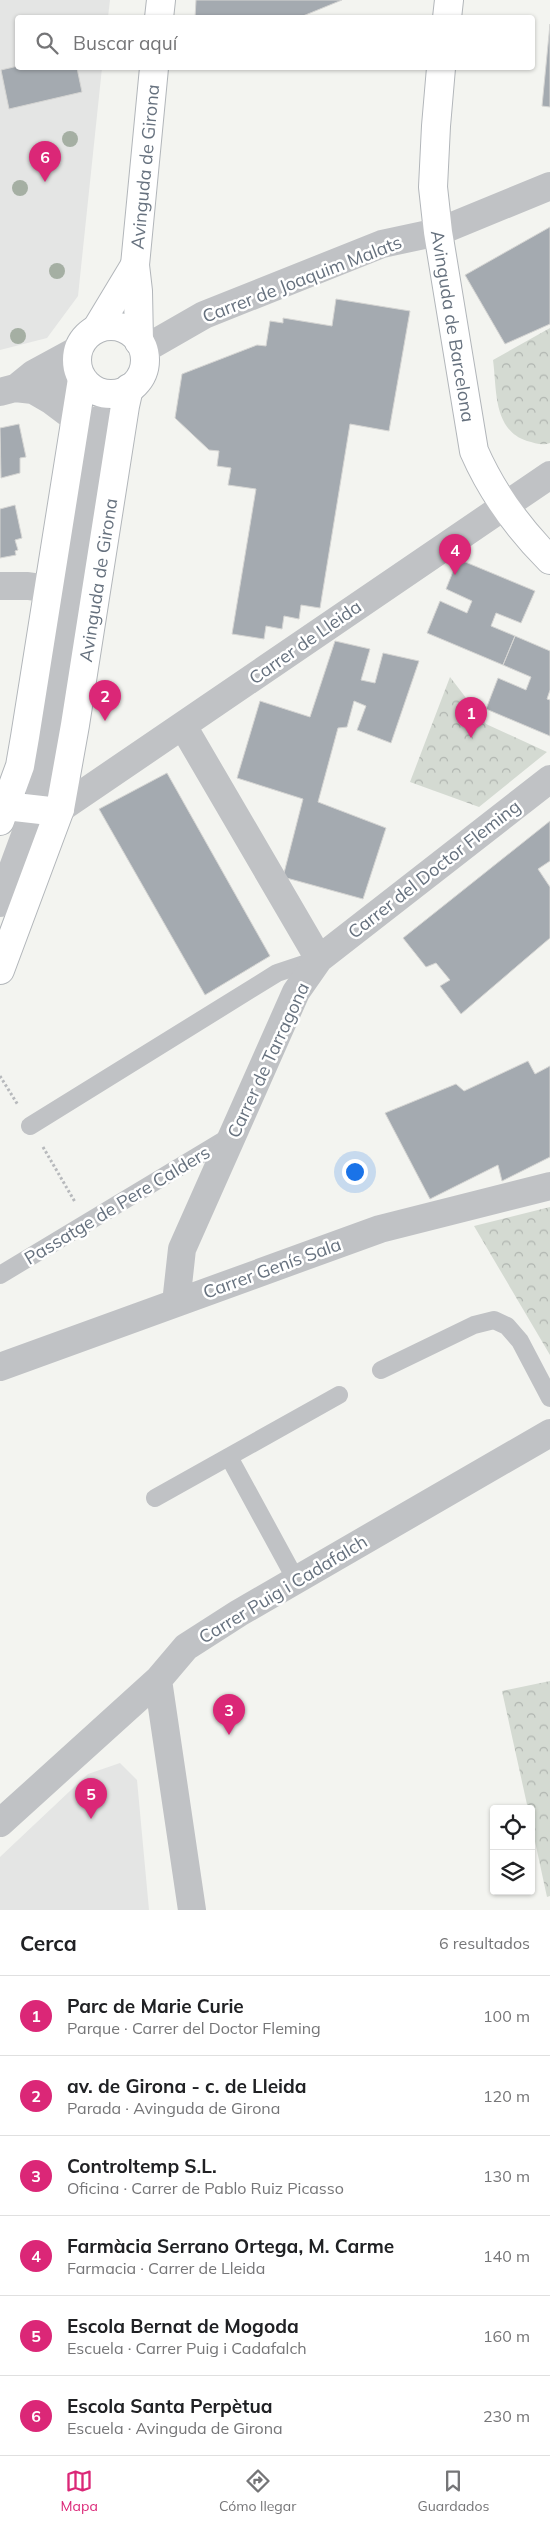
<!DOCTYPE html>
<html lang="es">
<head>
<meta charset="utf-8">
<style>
	body { margin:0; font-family:Mulish,sans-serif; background:#f2f2f2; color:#202124 }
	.controls { position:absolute; right:15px; bottom:15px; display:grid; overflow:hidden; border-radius:5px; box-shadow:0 1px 4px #0004 }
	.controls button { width:45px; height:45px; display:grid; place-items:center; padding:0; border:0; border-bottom:1px solid #e0e0e0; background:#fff; color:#202124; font:25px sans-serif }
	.you { position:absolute; left:354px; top:1171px; width:18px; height:18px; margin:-12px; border:4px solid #fff; border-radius:50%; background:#1a73e8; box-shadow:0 0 0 8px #1a73e833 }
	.badge { display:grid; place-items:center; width:32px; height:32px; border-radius:50%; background:#db2777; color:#fff; font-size:16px; font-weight:700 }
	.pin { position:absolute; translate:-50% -41px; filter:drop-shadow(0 1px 2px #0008) }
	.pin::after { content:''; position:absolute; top:26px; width:18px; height:15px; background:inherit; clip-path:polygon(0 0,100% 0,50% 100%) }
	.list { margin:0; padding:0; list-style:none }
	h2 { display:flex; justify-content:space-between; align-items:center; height:65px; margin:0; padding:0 20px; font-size:21px }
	h2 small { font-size:16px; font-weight:400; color:#757577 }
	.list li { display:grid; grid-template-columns:32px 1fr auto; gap:15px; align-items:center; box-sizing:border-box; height:80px; padding:0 20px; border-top:1px solid #e0e0e0 }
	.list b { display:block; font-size:19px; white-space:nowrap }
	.list p { margin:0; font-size:16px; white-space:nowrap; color:#757577 }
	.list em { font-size:16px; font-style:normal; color:#757577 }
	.icon { flex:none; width:28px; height:28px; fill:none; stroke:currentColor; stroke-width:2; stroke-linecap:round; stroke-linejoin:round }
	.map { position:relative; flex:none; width:550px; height:1910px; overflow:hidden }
	.search { position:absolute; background:#fff; box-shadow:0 1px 4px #0004; left:15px; right:15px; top:15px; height:55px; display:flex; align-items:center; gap:12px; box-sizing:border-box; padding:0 18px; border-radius:5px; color:#757577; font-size:19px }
	.sheet { height:545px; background:#fff }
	nav { display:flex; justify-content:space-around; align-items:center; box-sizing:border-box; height:70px; border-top:1px solid #e0e0e0; background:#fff; font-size:14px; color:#757577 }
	nav a { display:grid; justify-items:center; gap:2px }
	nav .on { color:#db2777 }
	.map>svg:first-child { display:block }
</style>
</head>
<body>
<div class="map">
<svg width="550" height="1910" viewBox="0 0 550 1910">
	<defs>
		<pattern id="park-crowns" width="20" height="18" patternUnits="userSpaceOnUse" patternTransform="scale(1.25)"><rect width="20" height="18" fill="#d4dad2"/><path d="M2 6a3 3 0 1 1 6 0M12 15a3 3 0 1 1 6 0" fill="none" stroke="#b0b5b0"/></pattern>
	</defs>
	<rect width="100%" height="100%" fill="#f3f4f0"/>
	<path fill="#e4e5e4" d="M0 0H110L108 17 18 18V68H102L78 296 47 338 0 350Z
		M120 1763 137 1780 149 1910H0V1857L88 1774Z"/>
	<path fill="url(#park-crowns)" d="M550 328V443C542 446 535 443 527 441 493 430 497 390 493 360Z
		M450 677 486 724 547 752 479 807 410 782Z
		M550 1207V1355L474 1226Z
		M550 1681V1896L547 1897 531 1823V1809H528L502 1691Z"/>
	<path fill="#a4aab0" stroke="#d5d5d3" d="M196 0H342L298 18H195Z
		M550 24V107L542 106Z
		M18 66 77 68 82 92 9 109 1 70Z
		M550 227V324L505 344 465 275Z
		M336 299 410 311 389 431 350 424 320 608 301 605 299 619 284 616 282 629 266 626 264 639 232 634 256 489 228 485 231 468 217 466 219 451 209 450 175 418 182 374 257 345 266 346 270 321 283 323V318L332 326Z
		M19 424 26 457 20 458V473L1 478 0 428Z
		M15 505 22 538 15 540 18 550 15 551 16 555 0 558V509Z
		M458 559 535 591 521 623 496 613 491 626 515 636 503 665 427 633 440 601 467 613 472 601 446 589Z
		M515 636 550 651V690L547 699 550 700V736L486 709 498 678 526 690 531 677 503 665Z
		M335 641 370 649 361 680 375 683 383 653 419 661 391 743 357 730 366 706 354 701 347 727 338 728 318 802 386 828 363 899 283 877 303 799 237 778 260 701 310 717Z
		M167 773 270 956 205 995 99 809Z
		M550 821V861L538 869 550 887V938L461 1014 440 986 450 980 436 963 426 967 403 938Z
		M528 1061 535 1074 550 1066V1157L502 1181 498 1165 430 1199 385 1113 456 1084 464 1091Z"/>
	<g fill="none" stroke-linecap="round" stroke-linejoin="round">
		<defs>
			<g id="secondary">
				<path d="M159 18 161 0"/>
				<path d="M447 18 449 0"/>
				<path id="s1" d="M441 68 436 126 433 187 438 232 474 451C492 492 518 528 550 560"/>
				<circle cx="111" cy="360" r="34"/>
				<path d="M97 328 135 265"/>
				<path id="s2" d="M139 342 138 291 135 265 154 68"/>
				<path d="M6 806 50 811 60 809"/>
				<path d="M0 821 20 766 25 737 82 379"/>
				<path id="s3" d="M0 970 60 809 75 725 125 406 129 388"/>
			</g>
		</defs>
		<use href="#secondary" stroke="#b2b6ba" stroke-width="30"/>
		<path stroke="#b7b9bc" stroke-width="3" stroke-dasharray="2.5 2.5" stroke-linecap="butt" d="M0 1076 18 1105
			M43 1147 75 1202"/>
		<path stroke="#c0c2c5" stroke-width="18" d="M30 1126 277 973 319 959
			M0 1275 231 1136
			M381 1370 474 1325 494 1320 507 1326 520 1341 550 1398
			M229 1457 296 1580
			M155 1498 339 1395"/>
		<path stroke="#c0c2c5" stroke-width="28" d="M143 350 204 315 382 244 438 232 550 186
			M17 387 33 374 79 349
			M33 390 52 401 76 419
			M0 392 15 388 33 390 82 379
			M0 586H28L49 589
			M183 726 319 959
			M39 788 100 419
			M60 809 550 475
			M0 903 28 827
			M176 1303 182 1249 296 992 319 959 550 779
			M0 1367 380 1229 550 1186
			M158 1680 192 1910
			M0 1823 158 1680 186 1647 239 1613 550 1433"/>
		<use href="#secondary" stroke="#fff" stroke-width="28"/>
	</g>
	<g fill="#a5afa3">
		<circle cx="70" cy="139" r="8"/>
		<circle cx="20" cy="188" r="8"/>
		<circle cx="57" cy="271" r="8"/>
		<circle cx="18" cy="336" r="8"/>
	</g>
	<g text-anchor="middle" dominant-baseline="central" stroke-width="5" stroke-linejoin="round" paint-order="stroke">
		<g font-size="18" fill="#66717e" stroke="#fff">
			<text stroke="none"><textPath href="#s2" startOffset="176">Avinguda de Girona</textPath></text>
			<text transform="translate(302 279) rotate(-21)">Carrer de Joaquim Malats</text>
			<text stroke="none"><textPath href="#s1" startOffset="260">Avinguda de Barcelona</textPath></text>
			<text stroke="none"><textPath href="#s3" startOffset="404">Avinguda de Girona</textPath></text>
			<text transform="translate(305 642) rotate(-35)">Carrer de Lleida</text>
			<text transform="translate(434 869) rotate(-38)">Carrer del Doctor Fleming</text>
			<text transform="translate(268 1060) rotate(-65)">Carrer de Tarragona</text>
			<text transform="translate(117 1205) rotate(-31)">Passatge de Pere Calders</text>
			<text transform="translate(272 1268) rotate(-20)">Carrer Genís Sala</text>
			<text transform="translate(283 1589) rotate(-31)">Carrer Puig i Cadafalch</text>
		</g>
	</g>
</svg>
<div class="controls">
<button><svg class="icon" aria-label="locate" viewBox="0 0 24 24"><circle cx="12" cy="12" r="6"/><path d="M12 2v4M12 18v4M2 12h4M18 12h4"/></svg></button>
<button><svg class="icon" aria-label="layers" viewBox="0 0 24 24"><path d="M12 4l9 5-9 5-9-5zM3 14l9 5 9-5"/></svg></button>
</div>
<div class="you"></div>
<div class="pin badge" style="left:471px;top:738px">1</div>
<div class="pin badge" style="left:105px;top:721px">2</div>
<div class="pin badge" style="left:229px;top:1735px">3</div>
<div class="pin badge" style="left:455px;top:575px">4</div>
<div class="pin badge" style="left:91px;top:1819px">5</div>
<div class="pin badge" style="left:45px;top:182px">6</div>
<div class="search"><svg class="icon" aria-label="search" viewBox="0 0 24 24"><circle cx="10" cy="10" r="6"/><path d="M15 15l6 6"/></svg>Buscar aquí</div>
</div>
<section class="sheet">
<h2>Cerca<small>6 resultados</small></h2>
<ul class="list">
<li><span class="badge">1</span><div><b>Parc de Marie Curie</b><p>Parque · Carrer del Doctor Fleming</p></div><em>100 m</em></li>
<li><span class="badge">2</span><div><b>av. de Girona - c. de Lleida</b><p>Parada · Avinguda de Girona</p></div><em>120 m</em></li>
<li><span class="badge">3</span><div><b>Controltemp S.L.</b><p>Oficina · Carrer de Pablo Ruiz Picasso</p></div><em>130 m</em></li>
<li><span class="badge">4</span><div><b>Farmàcia Serrano Ortega, M. Carme</b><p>Farmacia · Carrer de Lleida</p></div><em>140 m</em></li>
<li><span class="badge">5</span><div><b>Escola Bernat de Mogoda</b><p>Escuela · Carrer Puig i Cadafalch</p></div><em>160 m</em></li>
<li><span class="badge">6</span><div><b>Escola Santa Perpètua</b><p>Escuela · Avinguda de Girona</p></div><em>230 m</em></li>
</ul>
</section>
<nav>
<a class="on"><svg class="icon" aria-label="map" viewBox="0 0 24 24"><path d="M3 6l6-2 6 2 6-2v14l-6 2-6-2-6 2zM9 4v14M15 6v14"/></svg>Mapa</a>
<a><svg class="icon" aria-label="directions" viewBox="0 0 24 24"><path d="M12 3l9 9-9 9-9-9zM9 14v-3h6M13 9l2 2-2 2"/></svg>Cómo llegar</a>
<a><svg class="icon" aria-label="saved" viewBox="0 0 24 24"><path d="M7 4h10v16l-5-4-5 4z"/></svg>Guardados</a>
</nav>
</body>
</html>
